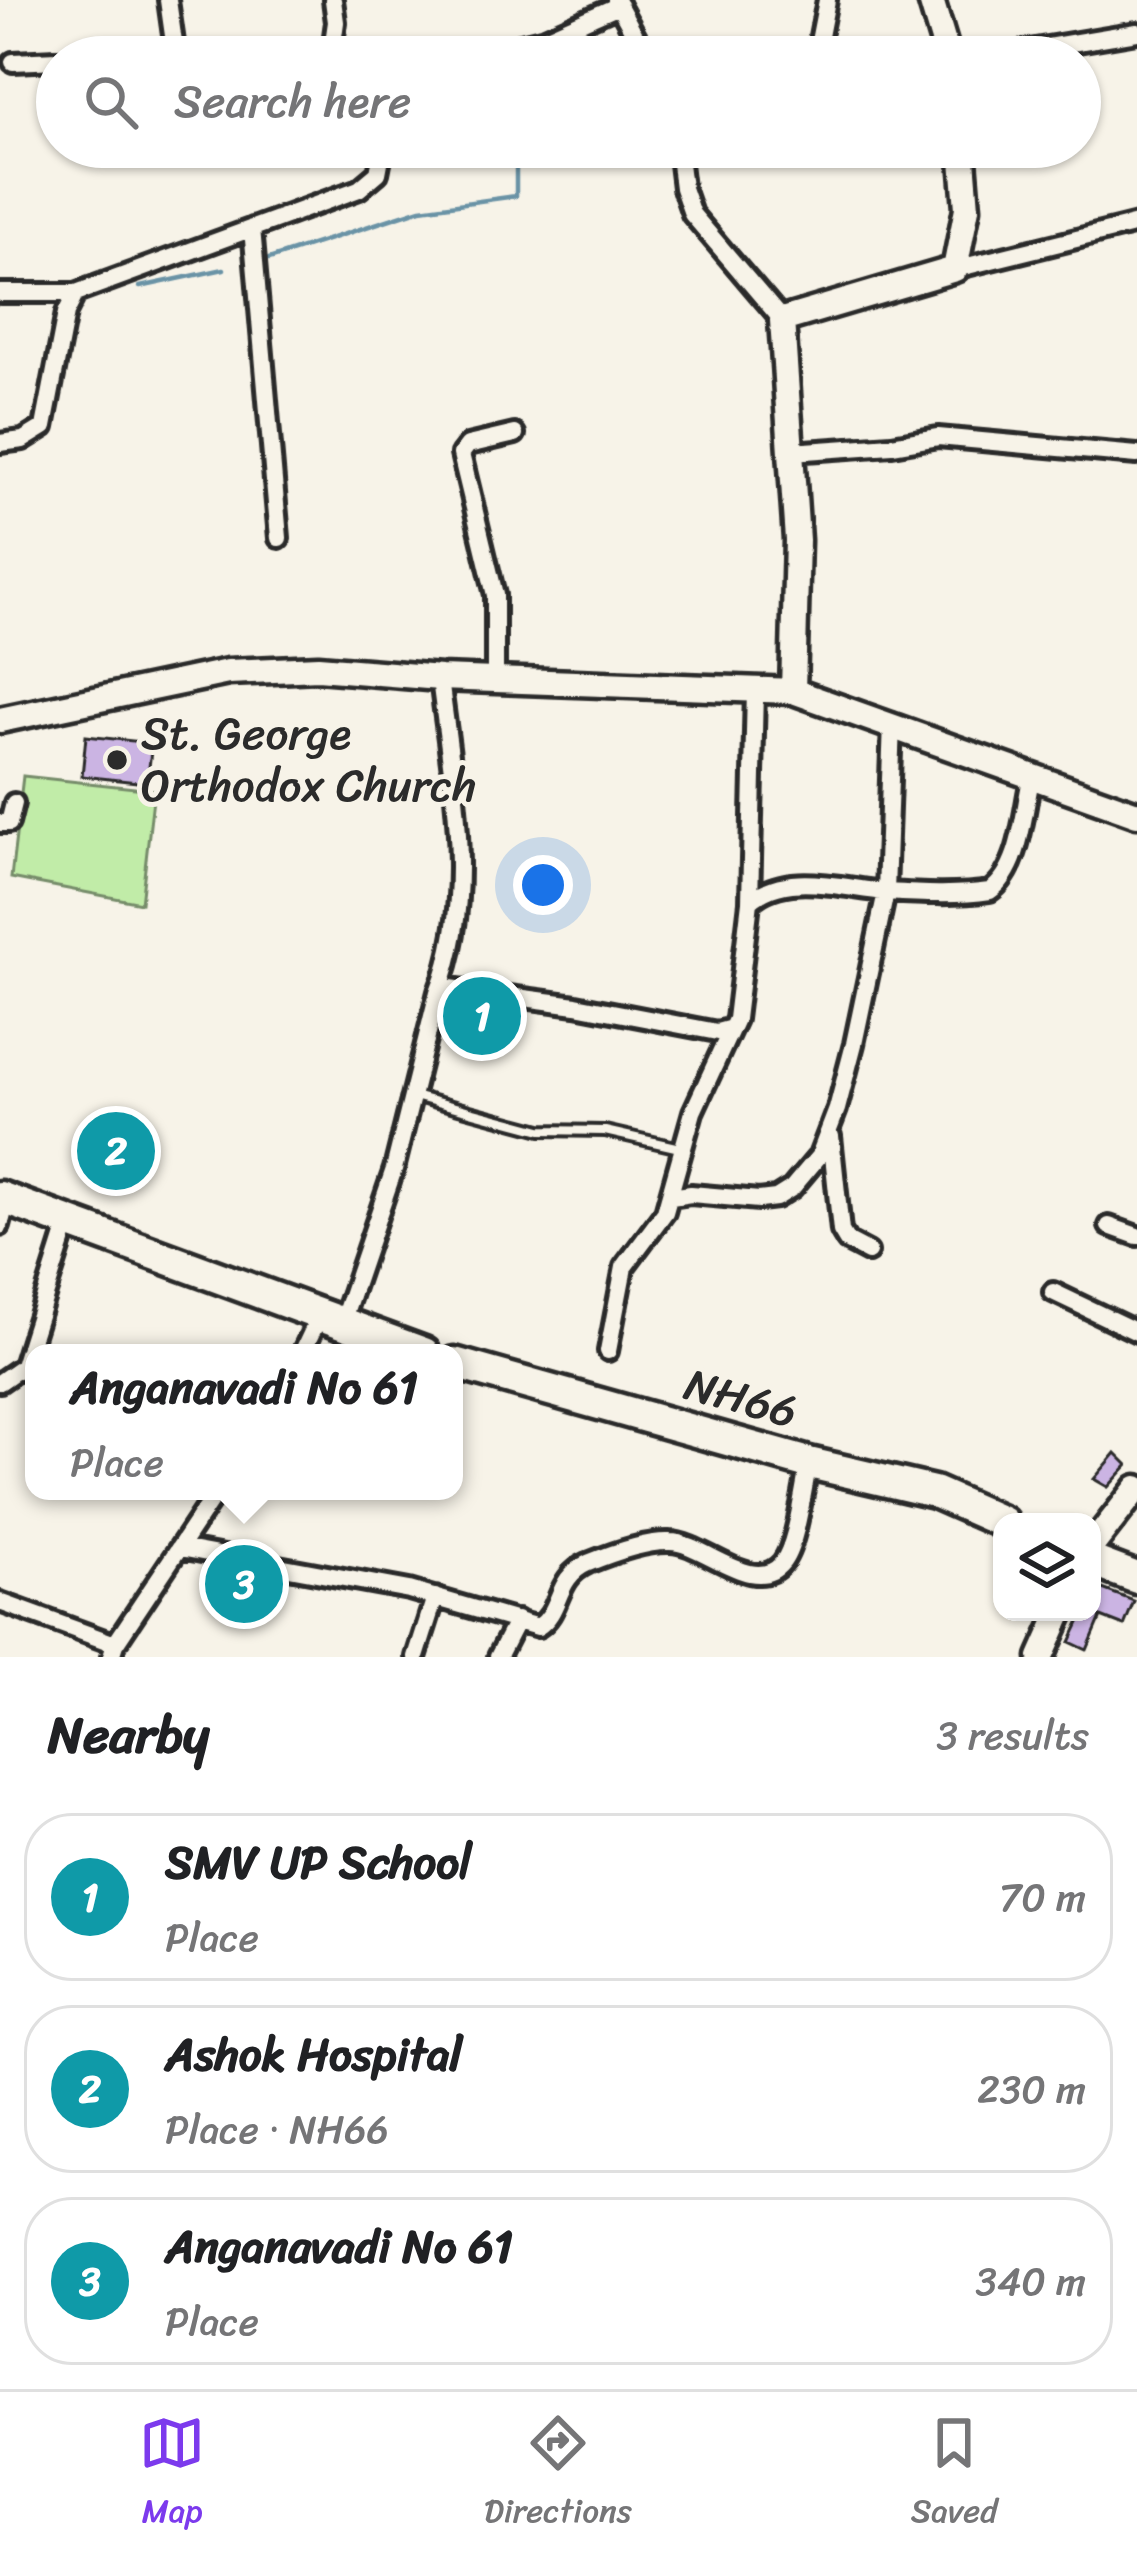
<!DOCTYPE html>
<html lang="en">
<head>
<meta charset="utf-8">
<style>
	body { margin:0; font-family:Sriracha,sans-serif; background:#f6f6f6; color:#202124 }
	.controls { position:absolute; right:36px; bottom:36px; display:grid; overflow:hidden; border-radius:24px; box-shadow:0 3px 9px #0004 }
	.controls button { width:108px; height:108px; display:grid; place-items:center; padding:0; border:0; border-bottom:3px solid #e0e0e0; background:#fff; color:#202124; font:60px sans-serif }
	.you { position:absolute; left:543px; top:885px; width:42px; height:42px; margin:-30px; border:9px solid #fff; border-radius:50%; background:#1a73e8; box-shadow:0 0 0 18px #1a73e833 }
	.badge { display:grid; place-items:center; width:78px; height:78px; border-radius:50%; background:#7c3aed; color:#fff; font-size:39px; font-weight:700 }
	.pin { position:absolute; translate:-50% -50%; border:6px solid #fff; box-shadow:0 3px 12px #0006 }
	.popup { position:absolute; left:25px; top:1344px; width:438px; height:156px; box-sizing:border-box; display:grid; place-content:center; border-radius:24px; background:#fff; filter:drop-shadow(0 3px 9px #0005); font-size:39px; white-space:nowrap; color:#757577 }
	.popup b { font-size:45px; color:#202124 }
	.popup::after { content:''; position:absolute; left:50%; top:100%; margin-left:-24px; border:24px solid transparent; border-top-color:#fff }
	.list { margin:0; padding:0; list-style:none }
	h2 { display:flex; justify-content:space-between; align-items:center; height:156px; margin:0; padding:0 48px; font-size:51px }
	h2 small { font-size:39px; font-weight:400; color:#757577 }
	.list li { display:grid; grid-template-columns:78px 1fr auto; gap:36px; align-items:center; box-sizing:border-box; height:168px; margin:0 24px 24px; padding:0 24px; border:3px solid #e0e0e0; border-radius:48px }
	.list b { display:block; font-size:45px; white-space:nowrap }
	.list p { margin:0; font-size:39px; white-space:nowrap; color:#757577 }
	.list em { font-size:39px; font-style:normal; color:#757577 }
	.icon { flex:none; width:66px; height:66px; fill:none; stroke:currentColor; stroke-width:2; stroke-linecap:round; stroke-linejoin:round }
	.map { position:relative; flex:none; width:1137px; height:1657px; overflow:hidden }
	.search { position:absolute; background:#fff; box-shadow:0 3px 9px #0004; left:36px; right:36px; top:36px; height:132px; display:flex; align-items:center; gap:30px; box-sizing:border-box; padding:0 42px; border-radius:66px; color:#757577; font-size:45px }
	.sheet { height:732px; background:#fff }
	nav { display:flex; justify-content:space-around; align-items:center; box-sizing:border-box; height:168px; border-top:3px solid #e0e0e0; background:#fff; font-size:33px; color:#757577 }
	nav a { display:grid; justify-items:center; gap:6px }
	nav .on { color:#7c3aed }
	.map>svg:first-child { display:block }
</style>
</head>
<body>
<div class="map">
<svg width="1137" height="1657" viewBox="0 0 1137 1657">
	<rect width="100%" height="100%" fill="#f7f3e8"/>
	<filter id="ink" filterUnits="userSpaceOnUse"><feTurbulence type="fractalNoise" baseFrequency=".00833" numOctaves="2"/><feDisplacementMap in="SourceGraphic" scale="24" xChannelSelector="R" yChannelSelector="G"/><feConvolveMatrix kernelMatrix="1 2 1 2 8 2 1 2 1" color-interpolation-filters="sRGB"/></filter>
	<g filter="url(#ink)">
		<path fill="#c1eca8" stroke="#768c6a" stroke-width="3" d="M23 776 154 790 141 903 11 878Z"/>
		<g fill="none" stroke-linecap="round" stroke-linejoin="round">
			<path stroke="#6b93a6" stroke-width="4.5" d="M269 259 421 209 516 196V147
				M140 287 224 269"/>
		</g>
		<path fill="#cbb4e3" stroke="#2b2b2b" stroke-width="3" d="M86 736 152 743 147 783 82 776Z
			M466 997 502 1001 498 1035 462 1030Z
			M101 1123 144 1136 131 1179 88 1166Z
			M1116 1453 1128 1465 1108 1487 1094 1479Z
			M233 1562 268 1578 255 1607 219 1591Z
			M1092 1585 1134 1601 1124 1626 1101 1617 1087 1650 1070 1642 1084 1612H1092Z"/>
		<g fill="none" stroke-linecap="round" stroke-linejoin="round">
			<defs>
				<path id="lane" d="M414 1096 541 1130 605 1131 680 1148"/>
				<path id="street" d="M168 0 176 57
					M616 0 647 57
					M331 57 336 22 333 0
					M469 57 545 38 619 5
					M804 57 817 52 827 0
					M988 57 1137 32
					M13 62 57 60
					M678 147 683 188 692 214 782 320
					M252 228 279 538
					M955 269 1137 224
					M0 293H76
					M0 443 23 440 44 427 66 313 76 293 359 189 378 173 383 147
					M791 452 892 445 938 437 1137 455
					M495 680V595L461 454 468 445 515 434
					M0 823H9L14 803
					M750 902 755 690
					M438 992C477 893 452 781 440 678
					M831 1136 841 1231 847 1241 868 1252
					M671 1197 691 1194 759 1200 776 1198 792 1188 819 1156 837 1109 854 1044 886 892 892 723
					M0 1226 7 1200
					M1109 1226 1137 1236
					M1053 1292 1137 1332
					M341 1325 394 1169 438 992 450 988 576 1005 717 1032 732 1028
					M608 1351 624 1267 665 1212 693 1112 736 1019 750 902C785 869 844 889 886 892 920 894 957 896 990 891 1022 868 1023 811 1032 775
					M302 1353 319 1317
					M0 1382 23 1366 68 1223
					M180 1548 409 1590 538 1627C563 1611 554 1578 588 1563 610 1554 646 1541 670 1542 703 1542 754 1597 782 1563 797 1546 803 1487 809 1463
					M0 1602 115 1644
					M111 1657 115 1644 217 1491
					M416 1657 435 1597
					M498 1657 517 1620"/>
				<path id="secondary" d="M931 0 948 57
					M793 691 1137 814
					M0 720 228 672 318 668 440 678 793 691 797 540 782 320 955 269 967 208 962 147
					M1092 1546 1137 1488
					M1041 1657 1061 1612"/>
				<path id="highway" d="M0 1197 424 1353
					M454 1363 809 1463 934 1492 1002 1522
					M1092 1561 1137 1578"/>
			</defs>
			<use href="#lane" stroke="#2b2b2b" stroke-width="16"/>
			<use href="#street" stroke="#2b2b2b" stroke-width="26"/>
			<use href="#secondary" stroke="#2b2b2b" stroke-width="33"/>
			<use href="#highway" stroke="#2b2b2b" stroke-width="39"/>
			<use href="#lane" stroke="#f7f3e8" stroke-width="8"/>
			<use href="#street" stroke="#f7f3e8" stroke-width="16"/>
			<use href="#secondary" stroke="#f7f3e8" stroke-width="24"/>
			<use href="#highway" stroke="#f7f3e8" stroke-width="30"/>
		</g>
	</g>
	<circle fill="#2b2b2b" stroke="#f7f3e8" stroke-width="4.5" cx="117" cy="760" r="12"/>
	<g text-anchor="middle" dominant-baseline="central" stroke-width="10" stroke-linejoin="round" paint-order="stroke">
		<g font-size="45" fill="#2b2b2b" stroke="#f7f3e8" text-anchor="start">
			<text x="141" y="734">St. George<tspan x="141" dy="52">Orthodox Church</tspan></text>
		</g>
		<g font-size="45" fill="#2b2b2b" stroke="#f7f3e8">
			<text transform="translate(741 1398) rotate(15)">NH66</text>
		</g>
	</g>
</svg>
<div class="controls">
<button><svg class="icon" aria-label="layers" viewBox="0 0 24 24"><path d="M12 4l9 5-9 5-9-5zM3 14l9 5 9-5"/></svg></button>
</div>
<div class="you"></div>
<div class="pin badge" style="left:482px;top:1016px;background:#0f9aa8">1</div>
<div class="pin badge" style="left:116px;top:1151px;background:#0f9aa8">2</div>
<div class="pin badge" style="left:244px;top:1584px;background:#0f9aa8">3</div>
<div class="popup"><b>Anganavadi No 61</b>Place</div>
<div class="search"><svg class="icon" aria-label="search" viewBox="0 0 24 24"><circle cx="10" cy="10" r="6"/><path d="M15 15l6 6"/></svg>Search here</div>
</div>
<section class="sheet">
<h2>Nearby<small>3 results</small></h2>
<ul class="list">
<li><span class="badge" style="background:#0f9aa8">1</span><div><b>SMV UP School</b><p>Place</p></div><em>70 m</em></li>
<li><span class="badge" style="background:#0f9aa8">2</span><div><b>Ashok Hospital</b><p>Place · NH66</p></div><em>230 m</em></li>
<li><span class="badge" style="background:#0f9aa8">3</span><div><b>Anganavadi No 61</b><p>Place</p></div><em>340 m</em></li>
</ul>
</section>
<nav>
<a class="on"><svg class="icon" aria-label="map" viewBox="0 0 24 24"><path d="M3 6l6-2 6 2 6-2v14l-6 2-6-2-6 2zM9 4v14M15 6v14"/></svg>Map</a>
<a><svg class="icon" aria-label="directions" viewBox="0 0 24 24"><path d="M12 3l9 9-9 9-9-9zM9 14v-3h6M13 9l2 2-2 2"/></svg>Directions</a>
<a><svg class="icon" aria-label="saved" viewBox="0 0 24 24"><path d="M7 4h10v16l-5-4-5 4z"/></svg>Saved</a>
</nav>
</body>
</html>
